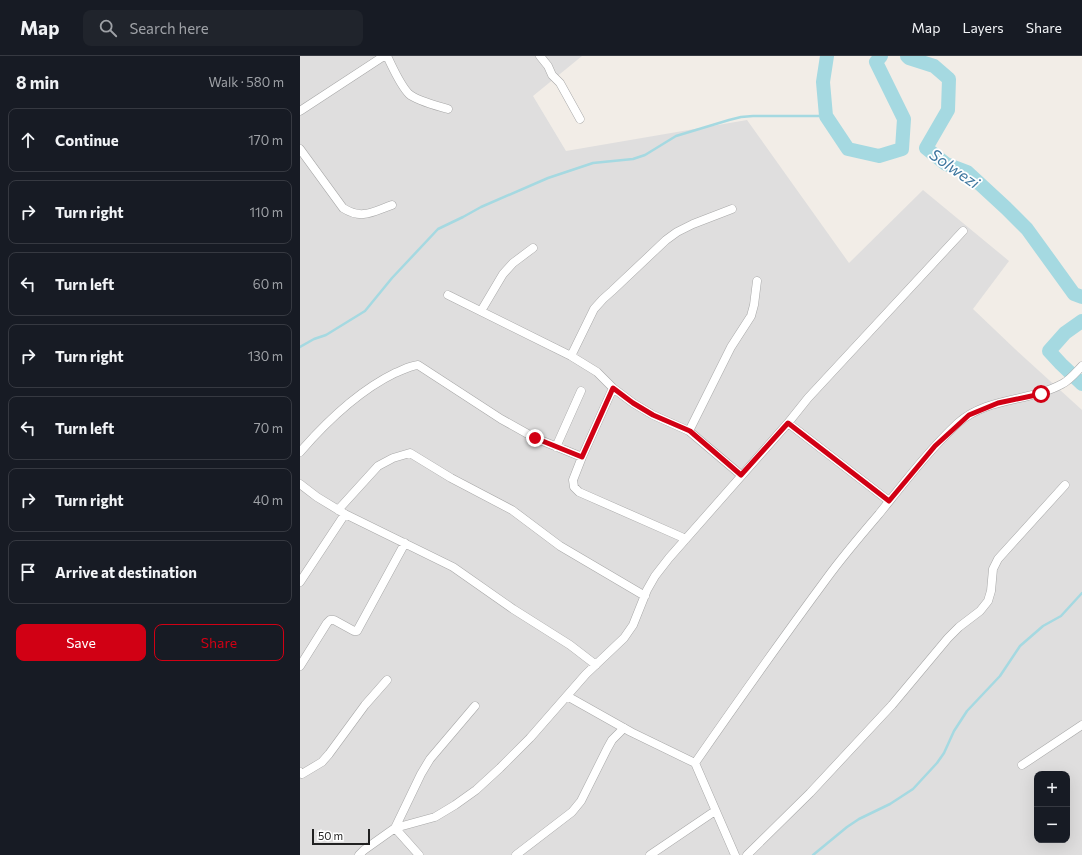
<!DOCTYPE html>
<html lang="en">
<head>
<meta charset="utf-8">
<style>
	body { margin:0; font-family:Commissioner,sans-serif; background:#20242c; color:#f1f3f6 }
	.controls { position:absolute; right:12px; bottom:12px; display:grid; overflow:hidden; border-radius:8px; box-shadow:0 4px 16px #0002 }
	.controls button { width:36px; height:36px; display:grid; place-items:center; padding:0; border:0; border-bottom:1px solid #363941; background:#171b24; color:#f1f3f6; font:20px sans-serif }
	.scale { position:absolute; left:12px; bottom:10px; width:58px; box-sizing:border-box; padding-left:4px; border:2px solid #212121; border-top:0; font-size:11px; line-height:14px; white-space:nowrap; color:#212121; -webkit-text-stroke:3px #fff; paint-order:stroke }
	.stop { position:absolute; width:12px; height:12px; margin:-9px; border:3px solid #d10014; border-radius:50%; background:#fff }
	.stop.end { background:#d10014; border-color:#fff; box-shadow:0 1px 4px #0008 }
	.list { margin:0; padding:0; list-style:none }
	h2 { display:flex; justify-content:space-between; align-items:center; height:52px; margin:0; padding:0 16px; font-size:17px }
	h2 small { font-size:13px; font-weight:400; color:#9ea1a6 }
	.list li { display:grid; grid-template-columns:26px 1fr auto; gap:12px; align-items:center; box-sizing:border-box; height:64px; margin:0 8px 8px; padding:0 8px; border:1px solid #363941; border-radius:8px }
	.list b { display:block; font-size:15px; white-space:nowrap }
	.list em { font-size:13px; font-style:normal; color:#9ea1a6 }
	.actions { display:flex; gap:8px; padding:12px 16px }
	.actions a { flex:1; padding:9px 0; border:1px solid #d10014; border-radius:8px; text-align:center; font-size:14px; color:#d10014 }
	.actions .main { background:#d10014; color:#fff }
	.icon { flex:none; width:22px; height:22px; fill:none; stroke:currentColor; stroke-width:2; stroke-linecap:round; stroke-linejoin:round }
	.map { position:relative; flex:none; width:782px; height:799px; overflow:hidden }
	header { display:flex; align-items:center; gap:24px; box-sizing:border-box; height:56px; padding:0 20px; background:#171b24; border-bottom:1px solid #363941 }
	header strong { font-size:19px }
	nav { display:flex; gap:22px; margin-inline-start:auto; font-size:14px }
	.search { width:280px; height:36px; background:#20242c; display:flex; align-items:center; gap:10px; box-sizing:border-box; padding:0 14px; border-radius:8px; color:#9ea1a6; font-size:15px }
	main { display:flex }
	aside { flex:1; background:#171b24 }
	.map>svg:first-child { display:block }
</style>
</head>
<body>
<header>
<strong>Map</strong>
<div class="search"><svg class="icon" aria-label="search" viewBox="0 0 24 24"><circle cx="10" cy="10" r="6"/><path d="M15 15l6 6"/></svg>Search here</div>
<nav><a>Map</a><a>Layers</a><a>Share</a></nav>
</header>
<main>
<aside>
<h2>8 min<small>Walk · 580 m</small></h2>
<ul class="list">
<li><svg class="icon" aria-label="ahead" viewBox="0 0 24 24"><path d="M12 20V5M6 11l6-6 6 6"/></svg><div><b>Continue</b></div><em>170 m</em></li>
<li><svg class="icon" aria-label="right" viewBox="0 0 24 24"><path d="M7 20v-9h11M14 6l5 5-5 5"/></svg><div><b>Turn right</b></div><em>110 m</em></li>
<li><svg class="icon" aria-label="left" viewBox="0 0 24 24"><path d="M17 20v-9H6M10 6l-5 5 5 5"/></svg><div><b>Turn left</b></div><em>60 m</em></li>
<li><svg class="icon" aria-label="right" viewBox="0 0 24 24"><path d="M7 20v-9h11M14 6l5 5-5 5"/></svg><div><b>Turn right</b></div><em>130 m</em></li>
<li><svg class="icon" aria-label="left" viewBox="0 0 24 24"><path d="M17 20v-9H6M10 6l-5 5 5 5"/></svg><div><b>Turn left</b></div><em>70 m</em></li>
<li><svg class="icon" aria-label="right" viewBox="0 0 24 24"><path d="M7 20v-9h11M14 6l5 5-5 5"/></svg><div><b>Turn right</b></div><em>40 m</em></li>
<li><svg class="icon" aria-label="arrive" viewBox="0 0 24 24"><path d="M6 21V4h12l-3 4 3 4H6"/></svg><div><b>Arrive at destination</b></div></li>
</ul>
<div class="actions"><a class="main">Save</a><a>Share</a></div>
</aside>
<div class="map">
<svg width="782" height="799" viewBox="0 0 782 799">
	<rect width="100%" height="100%" fill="#f2ede7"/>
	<path fill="#dfdede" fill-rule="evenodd" d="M0 0H282L233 40 266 95 447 64 549 207 623 134 709 205 673 253 715 293 782 354V799H0ZM737 718H767V784H737Z"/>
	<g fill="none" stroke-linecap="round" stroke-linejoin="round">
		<path stroke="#a5d9e1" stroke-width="2.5" d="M0 291 14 283 26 279 65 255 92 222 138 173 163 161 181 151 248 122 293 107 333 103 345 99 376 80 429 64 441 61 453 60H526
			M513 799 547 771 559 763 590 748 613 733 637 707 644 697 654 675 667 655 700 620 720 590 743 570 761 560 782 537"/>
		<path stroke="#a5d9e1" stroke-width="14" d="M527 0 523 26 526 60 548 93 579 100 602 93 604 63 576 6 581 0
			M607 0 609 2 634 10 649 23 648 54 626 92 646 108 667 116 706 152 727 173 774 238 782 241
			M782 265 765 277 749 295 761 308 782 328"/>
		<defs>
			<path id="minor" d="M87 0C93 12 100 29 109 38 117 45 138 50 148 53
				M240 0 248 10 252 19 260 27 280 63
				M0 55 84 0
				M0 93 43 152C62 164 72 156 92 149
				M148 239 271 300 297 316 313 332 333 347 353 359 389 375 441 419
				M181 255 203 218 213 207 233 192
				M271 300 294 253 303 243 312 235 366 184 377 176 393 168 432 153
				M313 332 282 401 273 424 274 431 279 436 386 483
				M488 367 589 445
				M389 375 431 291 451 260 454 249 457 225
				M256 391 281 335
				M0 396C27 365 58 335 95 317 103 314 109 310 118 309L201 363 235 382 282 401
				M0 428 17 441 45 458 153 511 213 553 270 589 296 609
				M38 454 78 410 93 402 110 397 151 422 212 454 260 490 345 540
				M0 526 45 458
				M0 610 27 567 30 564H34L54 575H57L105 487
				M267 640 331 676 395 707
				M722 709 782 669
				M0 716 2 718 22 706 29 698 65 649 87 624
				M59 799 64 794 95 772 135 761 155 749 176 734 200 712 230 682 286 618 324 582 333 569 347 534 355 520 369 502 488 367 508 342 663 175
				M119 799 95 772 121 718 130 703 175 650
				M216 799 272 756 281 745 307 693 312 684 324 672
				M350 799 415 755
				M435 799 395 707C438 645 482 583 527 522 543 500 561 479 579 458 604 427 629 394 658 367 687 341 729 346 762 328 770 324 776 316 782 310
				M447 799 510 737 592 649 648 582 659 571 680 555 688 545 691 535 693 513 698 503 765 429"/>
		</defs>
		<use href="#minor" stroke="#a8a8a8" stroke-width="9"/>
		<use href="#minor" stroke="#fff" stroke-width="8"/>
	</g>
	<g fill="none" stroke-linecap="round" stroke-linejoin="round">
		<path stroke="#d10014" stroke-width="5" d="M235 382 282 401 313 332 333 347 353 359 390 375 441 419 488 367 589 445 635 390 669 359 698 347 741 338"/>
	</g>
	<g text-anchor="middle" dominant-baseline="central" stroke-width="3.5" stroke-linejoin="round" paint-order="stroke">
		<g font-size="16" font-style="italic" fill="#3e779f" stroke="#fff">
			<text transform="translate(655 112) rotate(35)">Solwezi</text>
		</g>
	</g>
</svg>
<div class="controls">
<button>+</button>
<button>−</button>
</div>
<div class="scale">50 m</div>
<div class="stop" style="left:741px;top:338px"></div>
<div class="stop end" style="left:235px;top:382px"></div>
</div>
</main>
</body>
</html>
